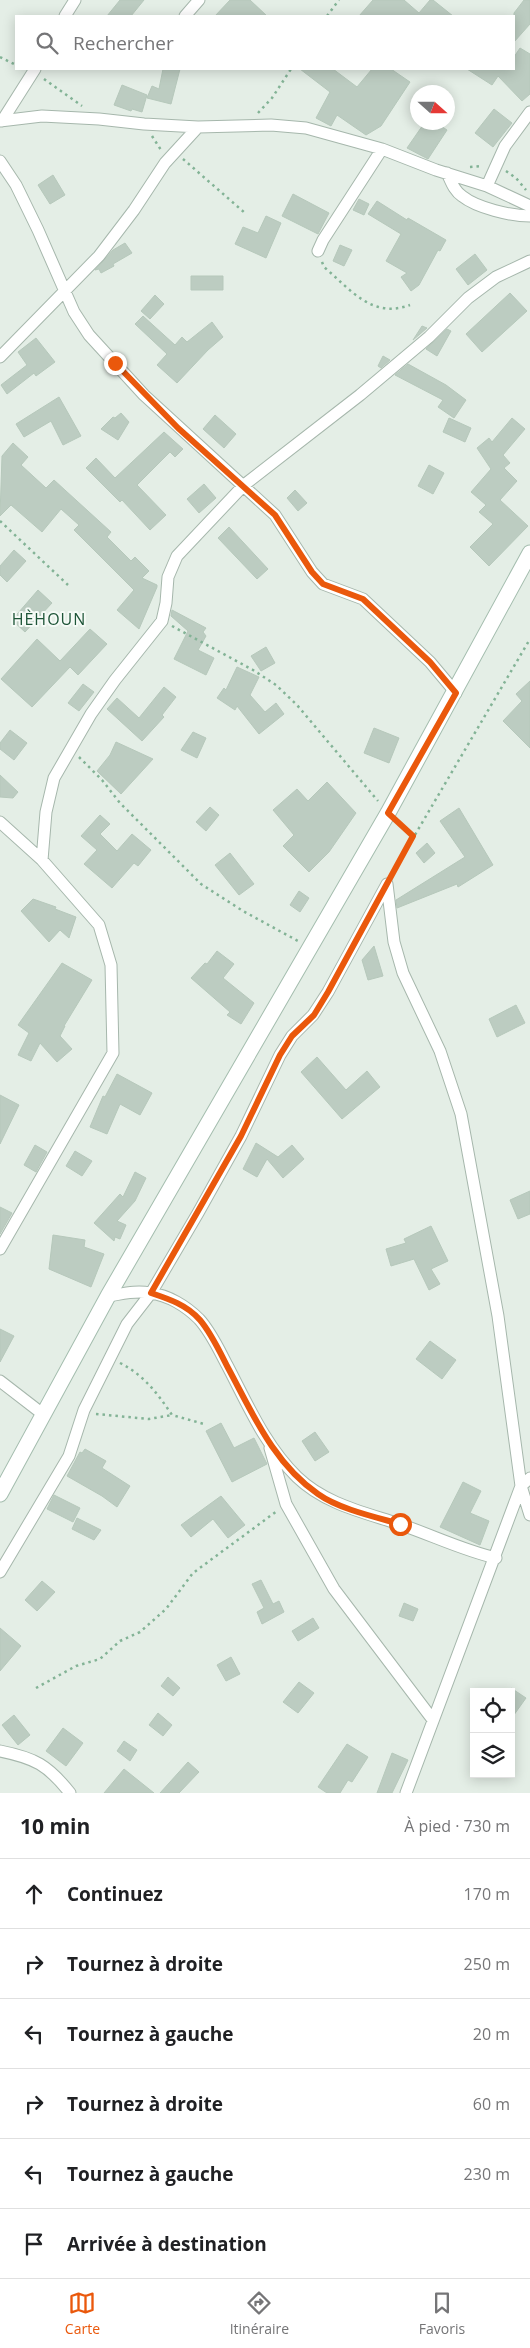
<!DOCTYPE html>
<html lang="fr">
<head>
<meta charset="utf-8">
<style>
	body { margin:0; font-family:"Open Sans",sans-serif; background:#f2f2f2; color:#202124 }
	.controls { position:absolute; right:15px; bottom:15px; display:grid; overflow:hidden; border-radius:0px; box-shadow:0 2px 12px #0003 }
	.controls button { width:45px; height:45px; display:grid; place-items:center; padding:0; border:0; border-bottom:1px solid #e0e0e0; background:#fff; color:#202124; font:25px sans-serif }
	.compass { position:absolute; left:410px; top:85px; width:45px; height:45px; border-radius:50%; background:#fff; box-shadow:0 2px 12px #0003; rotate:111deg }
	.stop { position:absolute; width:15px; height:15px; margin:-11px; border:4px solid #ea580c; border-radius:50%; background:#fff }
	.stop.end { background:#ea580c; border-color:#fff; box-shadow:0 1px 5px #0008 }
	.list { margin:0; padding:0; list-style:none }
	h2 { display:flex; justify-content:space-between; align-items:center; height:65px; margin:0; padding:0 20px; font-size:21px }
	h2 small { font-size:16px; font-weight:400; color:#757577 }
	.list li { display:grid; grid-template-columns:32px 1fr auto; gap:15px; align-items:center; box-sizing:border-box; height:70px; padding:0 20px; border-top:1px solid #e0e0e0 }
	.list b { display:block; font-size:19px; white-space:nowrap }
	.list em { font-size:16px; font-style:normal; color:#757577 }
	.icon { flex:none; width:28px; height:28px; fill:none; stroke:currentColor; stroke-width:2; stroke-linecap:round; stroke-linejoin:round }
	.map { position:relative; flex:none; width:530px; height:1793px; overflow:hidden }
	.search { position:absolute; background:#fff; box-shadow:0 2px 12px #0003; left:15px; right:15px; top:15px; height:55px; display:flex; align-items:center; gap:12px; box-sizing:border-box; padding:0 18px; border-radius:0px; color:#757577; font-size:19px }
	.sheet { height:485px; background:#fff }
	nav { display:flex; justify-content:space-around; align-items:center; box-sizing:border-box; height:70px; border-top:1px solid #e0e0e0; background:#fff; font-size:14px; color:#757577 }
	nav a { display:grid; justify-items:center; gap:2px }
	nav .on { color:#ea580c }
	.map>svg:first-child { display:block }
</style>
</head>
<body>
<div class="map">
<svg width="530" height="1793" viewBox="0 0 530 1793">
	<rect width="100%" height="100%" fill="#e4eee6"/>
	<path fill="#bcccc1" stroke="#b6c8bb" d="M120 0H144L131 16H107Z
		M230 0H250L267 16H215Z
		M373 0H404L419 13 430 0H433L453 16H359Z
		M524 0H530V24L514 42V13Z
		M520 48 530 54V94L522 101 498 76 492 85 467 69H514V57Z
		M163 69H180L171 104 147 98 152 86 159 89Z
		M300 69H333L357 87 372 69H391L410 82 381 126 366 135 337 115 331 126 316 118 330 92Z
		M122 85 147 95 142 112 132 109 131 111 114 105Z
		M494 109 512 123 493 147 475 133Z
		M425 122H435L447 130 428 159 407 148Z
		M53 175 65 195 50 204 38 185Z
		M293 194 329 213 318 234 282 216Z
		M359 199 369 204 364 215 353 210Z
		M377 201 407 220 408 218 446 240 440 251 438 250 419 285 411 291 401 277 407 273 386 261 401 234 368 214Z
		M266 216 281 223 266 258 235 244 243 227 258 233Z
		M125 243 132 253 113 264 114 266 101 273 99 269 95 270 113 250Z
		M340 245 352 250 344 266 333 261Z
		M475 254 487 270 468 285 456 269Z
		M191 276H223V290H191Z
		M510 293 527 311 482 352 466 334Z
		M155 295 164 304 150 319 141 311Z
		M143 316 175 345 182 337 187 342 212 322 223 337 208 350 177 383 157 365 167 354 135 324Z
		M422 326 427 328 413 340Z
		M447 329 451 331 437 356 426 349Z
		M36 338 55 362 36 376 34 373 7 394 1 385 27 365 18 352Z
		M383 356 390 360 381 368 378 366Z
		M408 364 446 385 466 400 454 418 438 407 443 400 395 375Z
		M59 397 81 436 63 445 51 421 24 437 16 424Z
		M121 413 129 422 118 440 101 429 113 417 115 418Z
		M215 415 236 434 224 448 203 429Z
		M449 418 471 428 465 442 443 432Z
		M512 418 525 429 503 455 510 463 504 468 517 481 500 500 528 526 489 566 470 547 493 524 479 512 486 505 471 492 491 469 477 448 489 438 492 442Z
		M164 432 183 449 175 457 170 452 137 485 166 515 150 530 122 500 120 502 86 468 96 458 115 478Z
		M13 443 28 457 21 465 46 488 54 480 111 532 107 537 131 561 135 557 149 571 142 578 157 585V587L139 629 117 610 134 590 74 530 79 525 61 509 42 532 11 505 0 516 2 456Z
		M429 465 444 473 433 494 418 486Z
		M204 484 216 498 199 513 187 499Z
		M295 490 307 503 298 511 287 498Z
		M229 527 268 569 257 579 218 538Z
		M14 550 26 561 7 582 0 575V566Z
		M38 590 52 603 25 632 12 620Z
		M172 610 206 628 203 632 206 636 198 650 214 658 206 675 174 659 188 631 171 616Z
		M90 629 107 644 78 675 70 667 32 707 1 679 37 639 60 661Z
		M266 647 275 663 261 671 251 656Z
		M237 667 259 677 250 695 265 712 276 703 284 714 259 734 237 706 235 710 217 698 224 688 226 690Z
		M530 681V748L503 721 522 701 516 694Z
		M83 684 94 692 79 711 68 703Z
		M164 687 176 697 162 715 164 717 142 741 107 709 117 698 139 718Z
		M374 728 399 738 389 763 364 753Z
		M10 730 27 743 14 760 0 749V743Z
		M193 732 206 738 197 758 181 750Z
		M116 742 153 759 121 794 97 771 110 755Z
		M0 775 18 792 13 798 0 797Z
		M327 782 356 813 329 852 309 872 283 846 294 835 273 810 297 789 308 801Z
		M210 807 219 815 206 831 196 822Z
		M459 808 493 865 458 887 457 884 397 908 396 900 465 857 440 821Z
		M100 815 110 824 100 834 117 851 132 834 151 850 138 866 134 863 112 888 84 864 97 850 81 836Z
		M427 843 435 853 424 863 416 853Z
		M230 853 254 884 239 895 215 865Z
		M299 891 309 898 300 912 290 905Z
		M33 899 56 907 55 909 76 917 69 938 60 930 49 942 21 911Z
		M374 946 383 976 368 980 362 960Z
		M217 951 234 964 223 978 254 1003 241 1024 227 1015 230 1012 191 978 205 963 207 964Z
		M62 963 92 980 64 1026H65L60 1036 72 1049 57 1062 40 1043 31 1061 18 1055 29 1033 18 1025Z
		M516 1005 525 1023 497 1037 489 1019Z
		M317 1057 346 1090 367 1071 380 1087 342 1119 301 1072Z
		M117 1074 152 1093 140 1115 120 1104 107 1134 90 1127 103 1096 105 1097Z
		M0 1095 19 1105 0 1144Z
		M256 1143 278 1157 292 1145 304 1159 283 1178 267 1159 257 1177 243 1169Z
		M35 1145 47 1152 36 1172 24 1165Z
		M75 1151 92 1161 82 1176 66 1166Z
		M135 1172 146 1178 135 1201 117 1221 126 1225 120 1239 115 1237 114 1241 94 1223 120 1194 123 1197Z
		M530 1191V1214L518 1219 510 1200Z
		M0 1207 12 1213 0 1234Z
		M431 1226 448 1261 431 1269 440 1284 429 1290 414 1259 391 1266 386 1249 406 1243 404 1239Z
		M53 1235 85 1240 84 1247 104 1254 91 1287 49 1269Z
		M0 1329 14 1336 0 1362Z
		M430 1341 456 1360 442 1379 416 1359Z
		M221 1423 234 1448 254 1438 267 1464 232 1482 206 1431Z
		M315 1432 329 1452 315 1461 302 1441Z
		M85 1449 106 1461 102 1468 130 1486 117 1507 102 1496 67 1476 80 1452 82 1453Z
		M463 1482 481 1491 470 1513 489 1521 480 1545 440 1527Z
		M54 1495 80 1508 73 1522 47 1509Z
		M221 1496 245 1525 228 1538 213 1519 191 1537 181 1525Z
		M77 1518 101 1530 94 1540 72 1529Z
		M261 1580 273 1604 279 1601 284 1612 262 1624 257 1612 264 1608 252 1584Z
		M42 1581 55 1592 37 1611 25 1600Z
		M404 1603 418 1609 413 1621 399 1616Z
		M313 1618 319 1628 298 1641 292 1631Z
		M0 1628 21 1646 0 1671Z
		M231 1657 240 1674 226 1681 217 1665Z
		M168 1677 180 1688 173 1696 161 1686Z
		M299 1682 314 1693 298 1713 283 1702Z
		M511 1688 526 1698 511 1719Z
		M158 1713 172 1725 163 1736 149 1725Z
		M14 1715 30 1735 18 1745 2 1725Z
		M63 1728 83 1743 66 1766 46 1751Z
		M124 1741 137 1750 130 1761 117 1751Z
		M347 1744 368 1757 352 1782 348 1780 340 1793H327L318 1787Z
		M392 1753 408 1760 392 1793H377Z
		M188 1762 199 1772 179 1793H160Z
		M124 1769 154 1793H104Z"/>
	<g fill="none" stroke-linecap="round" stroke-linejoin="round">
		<defs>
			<path id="street" d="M65 16 75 0
				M185 16 199 0
				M0 121 42 116 99 119 144 124 198 127 271 125 306 128 382 149 436 170 487 186 530 206
				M2 121 35 69
				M0 161 16 185 38 230 74 312 89 335 144 395 275 515 312 572 323 584 363 599 430 662 456 693
				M447 173C451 181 454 191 462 196 477 208 511 216 530 216
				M487 186 505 146 530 112
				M318 251 323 240 382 149
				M0 357 99 256 134 210 165 163 198 127
				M0 822 42 860 99 925 111 965 113 1053 0 1249
				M42 860 46 812 54 778 91 714 115 680 162 621 166 603 168 577 177 556 244 485 360 395 429 337 468 298 496 277 530 261
				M387 884 394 942 403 973 440 1051 461 1114 498 1316 521 1486 530 1515
				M108 1296C122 1294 136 1290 150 1293 168 1295 186 1306 199 1319 211 1332 219 1350 227 1365 247 1403 265 1446 297 1477 325 1504 363 1512 399 1524 432 1535 462 1550 496 1558
				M0 1381 44 1415
				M270 1448 286 1504 334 1589 433 1720
				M0 1572 69 1456 84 1410 127 1324 151 1293 198 1213 241 1136 280 1055 292 1036 313 1015 328 992 387 884
				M0 1751C35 1758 48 1765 70 1793
				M406 1793 521 1486 530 1478"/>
			<path id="secondary" d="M0 1494 108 1296 388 813 530 553"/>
		</defs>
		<use href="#street" stroke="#a6b7ac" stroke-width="13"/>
		<use href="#secondary" stroke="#a4bdae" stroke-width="17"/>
		<path stroke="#83b396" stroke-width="2.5" stroke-dasharray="2.5 4" stroke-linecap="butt" d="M327 16 339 0
			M0 57 16 65
			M44 79 82 106
			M258 113 272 98 291 69
			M152 136 161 150
			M183 159 245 213
			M470 167 481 166
			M506 171 516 178 526 190
			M322 262 324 267C351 290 372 319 410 305
			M0 521 68 585
			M172 626 253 670 276 685 297 705 378 801
			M79 757 102 780 120 803 201 884 243 911 298 941
			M399 823 413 836
			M392 874 530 639
			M120 1363C144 1375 158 1394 172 1415L204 1424
			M96 1414 149 1419 172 1415
			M36 1688 76 1666 100 1659 120 1641 140 1632 166 1609 193 1573 277 1511"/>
		<use href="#street" stroke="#fff" stroke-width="11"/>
		<use href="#secondary" stroke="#fff" stroke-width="15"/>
	</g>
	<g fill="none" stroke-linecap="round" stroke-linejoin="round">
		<path stroke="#ea580c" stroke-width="6" d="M115 363 178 428 275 515 312 572 323 584 363 599 430 662 456 693 388 813 413 836 328 992 314 1015 292 1036 280 1055 241 1136 151 1293C169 1299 187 1305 200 1320 211 1333 219 1350 227 1366 252 1412 273 1463 318 1494 339 1509 375 1517 400 1524"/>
	</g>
	<g text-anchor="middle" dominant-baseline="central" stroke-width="4" stroke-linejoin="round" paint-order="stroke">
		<g font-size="16" letter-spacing="1" fill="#1d5437" stroke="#f5faf6">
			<text x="49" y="619">HÈHOUN</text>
		</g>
	</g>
</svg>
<div class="controls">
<button><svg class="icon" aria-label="locate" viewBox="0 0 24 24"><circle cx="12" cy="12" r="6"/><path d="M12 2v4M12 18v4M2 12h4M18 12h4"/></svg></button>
<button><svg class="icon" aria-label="layers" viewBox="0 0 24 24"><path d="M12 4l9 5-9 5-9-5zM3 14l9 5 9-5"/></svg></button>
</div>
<svg class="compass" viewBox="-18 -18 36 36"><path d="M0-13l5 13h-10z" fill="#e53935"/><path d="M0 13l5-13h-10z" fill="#757577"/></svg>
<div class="stop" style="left:400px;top:1524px"></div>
<div class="stop end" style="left:115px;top:363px"></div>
<div class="search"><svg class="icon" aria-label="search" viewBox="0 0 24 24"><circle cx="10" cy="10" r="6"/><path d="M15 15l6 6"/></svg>Rechercher</div>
</div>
<section class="sheet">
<h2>10 min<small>À pied · 730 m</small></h2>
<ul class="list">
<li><svg class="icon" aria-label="ahead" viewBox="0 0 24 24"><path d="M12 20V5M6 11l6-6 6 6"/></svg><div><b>Continuez</b></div><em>170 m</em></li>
<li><svg class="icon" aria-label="right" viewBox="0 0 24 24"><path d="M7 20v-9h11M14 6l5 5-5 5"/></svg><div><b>Tournez à droite</b></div><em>250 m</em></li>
<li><svg class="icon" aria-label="left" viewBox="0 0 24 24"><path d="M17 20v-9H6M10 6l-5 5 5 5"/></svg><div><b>Tournez à gauche</b></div><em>20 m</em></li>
<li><svg class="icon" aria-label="right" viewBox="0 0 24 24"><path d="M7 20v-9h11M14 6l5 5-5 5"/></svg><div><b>Tournez à droite</b></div><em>60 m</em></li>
<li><svg class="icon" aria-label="left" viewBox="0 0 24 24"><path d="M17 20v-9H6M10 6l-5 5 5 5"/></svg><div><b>Tournez à gauche</b></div><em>230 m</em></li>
<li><svg class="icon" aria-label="arrive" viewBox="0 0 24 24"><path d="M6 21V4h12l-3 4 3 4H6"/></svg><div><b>Arrivée à destination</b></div></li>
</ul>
</section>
<nav>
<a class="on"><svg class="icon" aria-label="map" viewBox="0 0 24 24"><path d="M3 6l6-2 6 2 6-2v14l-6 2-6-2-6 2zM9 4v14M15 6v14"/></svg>Carte</a>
<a><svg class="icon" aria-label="directions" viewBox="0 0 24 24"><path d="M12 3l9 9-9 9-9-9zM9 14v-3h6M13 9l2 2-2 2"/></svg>Itinéraire</a>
<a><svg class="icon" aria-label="saved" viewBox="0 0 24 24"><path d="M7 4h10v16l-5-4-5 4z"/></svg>Favoris</a>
</nav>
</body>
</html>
